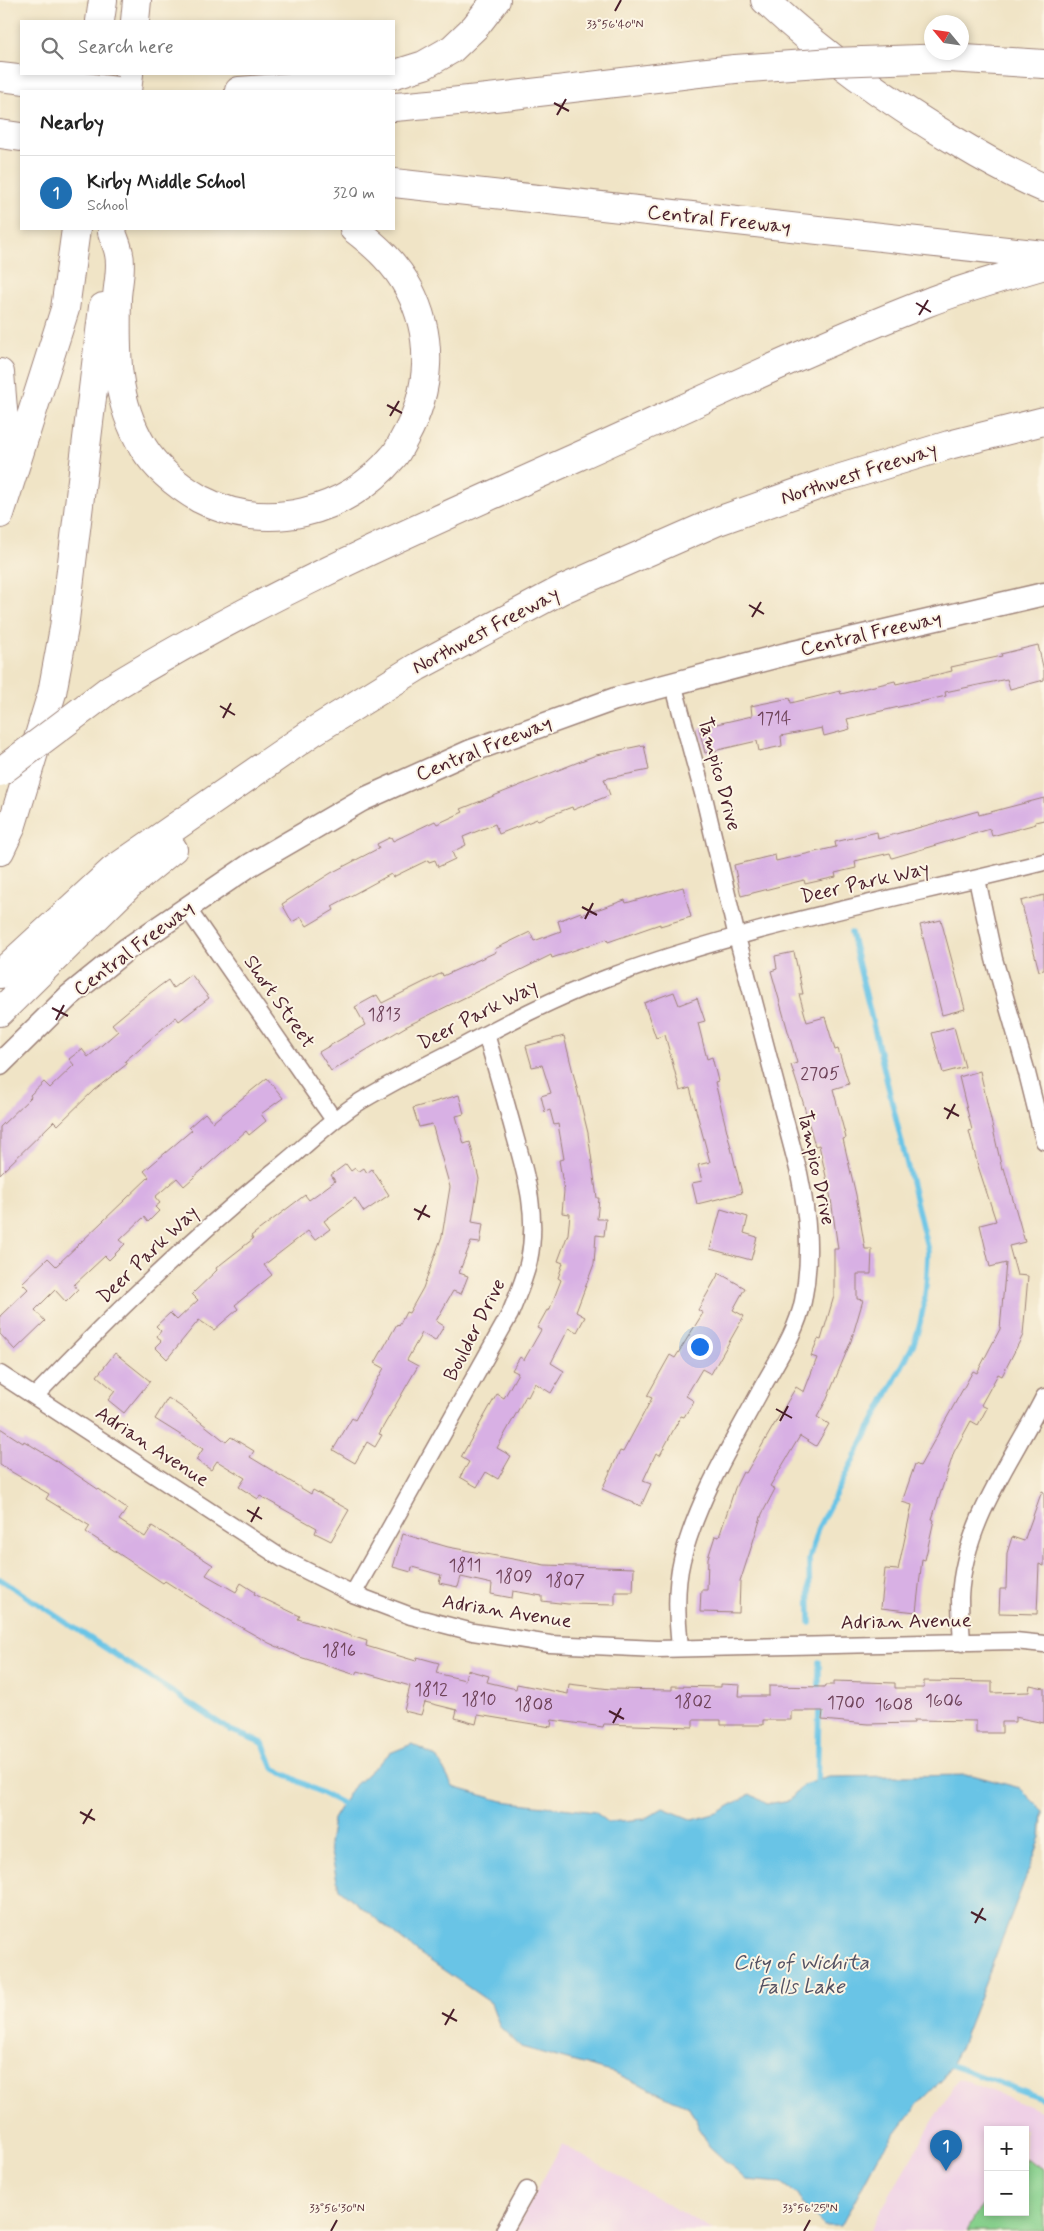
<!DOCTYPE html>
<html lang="en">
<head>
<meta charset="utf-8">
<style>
	body { margin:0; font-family:Mynerve,sans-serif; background:#f2f2f2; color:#222 }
	.controls { position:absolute; right:15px; bottom:15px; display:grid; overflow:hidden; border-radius:0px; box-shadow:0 2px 8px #0003 }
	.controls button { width:45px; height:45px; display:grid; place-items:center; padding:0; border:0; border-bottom:1px solid #e0e0e0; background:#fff; color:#222; font:25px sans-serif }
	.compass { position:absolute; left:924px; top:15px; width:45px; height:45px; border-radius:50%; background:#fff; box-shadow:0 2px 8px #0003; rotate:299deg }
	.you { position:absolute; left:699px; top:1346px; width:18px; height:18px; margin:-12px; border:4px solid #fff; border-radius:50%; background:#1a73e8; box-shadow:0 0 0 8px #1a73e833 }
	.badge { display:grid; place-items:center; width:32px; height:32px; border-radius:50%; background:#1f6fb2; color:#fff; font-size:16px; font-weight:700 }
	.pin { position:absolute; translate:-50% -41px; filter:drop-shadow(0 1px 2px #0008) }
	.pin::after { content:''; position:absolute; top:26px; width:18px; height:15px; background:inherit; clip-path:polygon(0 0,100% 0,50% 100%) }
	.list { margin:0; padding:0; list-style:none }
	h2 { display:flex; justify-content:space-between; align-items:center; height:65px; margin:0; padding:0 20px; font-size:21px }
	h2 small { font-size:16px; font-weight:400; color:#767676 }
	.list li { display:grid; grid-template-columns:32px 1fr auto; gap:15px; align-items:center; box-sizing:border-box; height:75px; padding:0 20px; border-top:1px solid #e0e0e0 }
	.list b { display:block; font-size:19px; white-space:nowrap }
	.list p { margin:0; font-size:16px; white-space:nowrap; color:#767676 }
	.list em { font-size:16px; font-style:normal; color:#767676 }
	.icon { flex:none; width:28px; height:28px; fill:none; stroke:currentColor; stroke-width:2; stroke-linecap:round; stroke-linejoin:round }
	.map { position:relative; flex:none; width:1044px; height:2231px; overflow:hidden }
	.search { position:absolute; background:#fff; box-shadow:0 2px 8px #0003; left:20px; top:20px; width:375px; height:55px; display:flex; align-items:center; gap:12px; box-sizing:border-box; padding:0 18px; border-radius:0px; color:#767676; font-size:19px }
	.panel { position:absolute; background:#fff; box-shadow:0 2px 8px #0003; left:20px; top:90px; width:375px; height:140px; border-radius:0px }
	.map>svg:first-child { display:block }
</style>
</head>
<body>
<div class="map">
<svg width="1044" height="2231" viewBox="0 0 1044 2231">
	<rect width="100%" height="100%" fill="#fcf5e5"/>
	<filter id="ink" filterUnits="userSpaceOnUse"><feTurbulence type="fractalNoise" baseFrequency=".02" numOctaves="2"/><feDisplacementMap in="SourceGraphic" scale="10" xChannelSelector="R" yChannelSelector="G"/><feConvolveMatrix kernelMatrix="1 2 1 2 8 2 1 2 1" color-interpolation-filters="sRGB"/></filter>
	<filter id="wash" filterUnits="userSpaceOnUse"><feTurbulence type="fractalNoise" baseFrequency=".0096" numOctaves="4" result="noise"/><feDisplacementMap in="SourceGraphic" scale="20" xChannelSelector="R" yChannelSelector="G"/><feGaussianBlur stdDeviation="1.12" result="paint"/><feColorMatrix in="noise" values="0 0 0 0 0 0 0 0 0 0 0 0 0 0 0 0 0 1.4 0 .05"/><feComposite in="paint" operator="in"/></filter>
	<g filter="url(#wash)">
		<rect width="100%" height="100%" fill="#f0e4c6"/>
		<path fill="#efd0e6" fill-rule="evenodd" d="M958 2078 1044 2112V2231H869ZM988 2130H1025V2212H988Z
			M562 2144 714 2231H515Z"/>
		<path fill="#86d08c" stroke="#68785c" d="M1025 2158 1044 2169V2231H967L988 2194V2212H1025Z"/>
		<path fill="#69c4e6" stroke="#5a7288" d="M412 1744 437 1757 453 1787 502 1801 595 1812 608 1822 644 1819 663 1808 693 1820 717 1813 750 1794 767 1804 790 1800 803 1785 829 1777 972 1775 1020 1788 1043 1811 1041 1838 960 2048 944 2078 918 2104 877 2158 841 2226H824L804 2206 797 2194 782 2183 746 2180 709 2146 689 2107 615 2073 521 2047 500 2027 491 2003 419 1953 339 1889 329 1844 333 1819 352 1788 390 1753Z"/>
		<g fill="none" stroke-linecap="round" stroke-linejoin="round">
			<path stroke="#69c4e6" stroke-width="5.5" d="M0 1579 230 1730 263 1743 273 1768 349 1807
				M810 1623 809 1559 818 1528 914 1343C925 1313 927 1283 928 1251L851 933
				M819 1692V1662
				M817 1787 819 1704
				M945 2063 1044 2099"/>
		</g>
		<g id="blocks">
			<path fill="#d8b0e4" d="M1038 645 1044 671V680L1010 689 1007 679 945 692 946 696 847 719 850 729 824 736 822 728 781 736 782 746 759 751 757 741 705 753 699 728 752 716 751 706 790 698 791 703 840 691 841 694 895 681 896 684 952 671 951 667 1002 656 1001 654Z
				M644 745 649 770 604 779 610 795 573 810 572 807 538 820 537 819 499 834 495 824 463 837 466 845 452 852 455 859 438 867 435 860 429 862 428 860 393 877 391 874 332 906 334 910 307 926 301 917 292 922 282 904 331 873 379 848 377 844 391 837 393 841 435 821 437 824 463 812 461 809 596 755Z
				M1044 798V820L1035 822 1036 824 992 836 990 829 892 858 890 853 855 861 856 868 835 873 836 877 805 884 804 880 741 896 734 865 775 855 776 861 836 847 835 842 877 832 878 839 978 811 979 815Z
				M683 887 691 917 660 926V924L608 942 607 939 552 958 551 955 407 1026 331 1071 319 1052 365 1025 355 1007 377 995 382 1003 442 973 443 976 496 952 495 949 530 932 534 941 561 931 558 921 581 912 582 915 625 900 626 903Z
				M1044 895V970L1039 971 1021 901Z
				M941 920 965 1009 942 1015 920 925Z
				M794 952 803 994H799L807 1022 825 1017 835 1050 838 1049 849 1084 833 1089 846 1138 843 1139 856 1195 865 1249H872L871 1274H857V1299L863 1300 851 1341 827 1399 817 1417 829 1424 816 1446 800 1436 770 1486 775 1489 762 1514 740 1582 739 1613 700 1612 701 1590H707L708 1558 715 1536 719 1537 735 1488 743 1472 746 1473 796 1387 804 1392 817 1358 811 1356 818 1339 821 1340 834 1296V1249H838L831 1199 819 1145 815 1146 803 1102 791 1065 797 1063 771 971 777 969 775 956Z
				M191 974 209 998 179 1021 176 1017 125 1061 127 1064 94 1090 58 1125 54 1121 0 1174V1127L31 1097 30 1095 44 1082 50 1088 74 1065 69 1059 82 1049 88 1057 118 1031 112 1024 142 999 168 980 173 988Z
				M674 992 679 1005 697 998 705 1021 698 1023 707 1059 712 1057 718 1081 715 1082 742 1193 697 1204 692 1183 702 1181 698 1165 710 1162 690 1088 680 1091 665 1035 656 1038 644 1003Z
				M954 1027 965 1067 943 1073 932 1033Z
				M564 1036 588 1133 597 1198H599L597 1219H606L604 1236 596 1235 594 1264 576 1312 585 1317 577 1332 569 1328 551 1363 564 1371 551 1393 535 1383 528 1397 526 1396 497 1448 511 1456 498 1479 486 1472 477 1487 460 1477 469 1462 461 1457 497 1394 504 1398 518 1373 512 1370 520 1357 524 1360 541 1330 537 1328 547 1310 549 1311 561 1280 558 1278 563 1263 558 1261 568 1234 570 1214 562 1213 564 1191 559 1160 564 1159 558 1124 554 1125 550 1110 545 1112 541 1096 551 1093 542 1065 532 1067 526 1046Z
				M980 1071 1002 1169 1004 1168 1025 1242 1009 1246 1017 1275 1028 1276 1023 1335 1002 1376 998 1374 981 1405 987 1408 978 1425 971 1421 954 1452 932 1519 934 1520 925 1560 922 1559 916 1612 881 1608 885 1569 898 1570 912 1505 902 1502 915 1464 920 1466 973 1371 977 1373 1000 1329 1006 1263 990 1267 980 1225 996 1221 978 1166 969 1131 972 1130 959 1077Z
				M267 1078 283 1098 261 1114 266 1121 249 1135 246 1131 184 1186 177 1178 155 1197 160 1203 155 1207 159 1211 148 1222 144 1217 120 1240 125 1244 109 1260 105 1256 74 1285 78 1290 66 1302 55 1290 35 1310 45 1321 15 1350 0 1334V1316L28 1289 22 1283 48 1258 56 1266 149 1177 144 1171 192 1130 189 1127 205 1113 213 1122Z
				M459 1095 464 1114 456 1116 464 1144 470 1142 479 1179 472 1222 483 1224 480 1243 471 1242 459 1273 468 1276 461 1294 453 1291 436 1321 444 1326 435 1341 422 1333 407 1360 418 1366 379 1434 382 1435 375 1447 367 1442 355 1463 333 1450 352 1418 355 1420 384 1368 375 1363 397 1324 399 1326 406 1312 409 1313 423 1288 442 1236 450 1187 432 1124 419 1127 413 1108Z
				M346 1164 351 1171 355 1168 358 1172 364 1168 367 1173 372 1169 389 1195 364 1212 355 1198 324 1221 330 1229 315 1240 308 1231 264 1265 272 1275 235 1305 238 1309 214 1330 199 1320 167 1359 155 1347 161 1341 157 1336 161 1331 156 1326 170 1313 177 1320 198 1300 192 1294 217 1270 216 1268 253 1239 251 1236 305 1195 309 1200 335 1181 331 1175Z
				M721 1209 748 1217 744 1233 757 1237 751 1260 710 1249Z
				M719 1273 745 1288 733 1310 744 1316 711 1374 702 1369 686 1396 694 1401 684 1417 681 1416 660 1455 656 1453 643 1481 651 1484 641 1506 602 1489 620 1451 623 1452 652 1398 647 1396 670 1355 675 1358 703 1313 698 1310Z
				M115 1353 150 1381 124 1413 108 1400 115 1391 97 1376Z
				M168 1398 183 1408 226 1442 231 1437 254 1451 250 1457 311 1494 313 1490 349 1510 331 1541 315 1533 317 1528 260 1496 258 1499 239 1487 245 1478 217 1461 211 1470 196 1460 203 1449 155 1419Z
				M0 1428 23 1443 24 1441 58 1462 127 1509 119 1520 145 1537 152 1526 213 1565 206 1575 236 1592 241 1583 255 1592 254 1594 300 1616 298 1619 367 1641 366 1646 416 1661 417 1657 439 1663 436 1673 465 1680 467 1670 489 1676 487 1682 516 1689 517 1684 568 1694 569 1684 610 1689 672 1690V1686L721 1687V1684L740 1685 739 1696H769V1686L824 1687 825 1685H834V1681L895 1683V1688H924V1681L992 1682V1693L1029 1692 1030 1685 1044 1688V1723L1015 1717V1722H1002V1733H976V1721L914 1720V1723L868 1724 822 1720 823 1711H791V1720H763V1725H721V1720H693V1727L604 1724 603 1727 552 1720 551 1727 478 1715 476 1724 455 1718 457 1710 425 1702 421 1715 404 1711 410 1686 358 1671 356 1675 300 1657 269 1643 205 1607 165 1581 163 1583 86 1532 90 1526 46 1499 49 1494 0 1465Z
				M1042 1491 1044 1492V1566L1039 1564 1037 1614 999 1613 1000 1589H1006L1007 1553 1012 1537 1024 1541Z
				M403 1534 448 1547 545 1565 634 1568 633 1592H615V1605L568 1604 542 1601V1596L513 1591 512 1598 491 1594 492 1584 461 1577 458 1587 439 1583 441 1575 412 1567 411 1572 393 1567Z"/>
		</g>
	</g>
	<g filter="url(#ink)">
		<use href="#blocks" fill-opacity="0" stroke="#9d8278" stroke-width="1"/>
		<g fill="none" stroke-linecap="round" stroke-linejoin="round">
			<defs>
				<path id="street" d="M673 683 704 797 737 937 799 1173C808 1216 812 1257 803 1301 797 1331 778 1359 763 1386 733 1442 698 1498 682 1560 675 1589 677 1618 680 1647
					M977 879 994 959 1027 1073 1044 1141
					M187 908 334 1120
					M0 1374 283 1559 353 1594 411 1616 473 1632 550 1644 657 1649 1015 1641 1044 1644
					M35 1396C113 1314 194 1235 283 1164 309 1143 332 1119 361 1101 391 1083 422 1067 454 1051 504 1024 554 998 607 978 749 925 898 899 1044 862
					M353 1594 510 1314C517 1296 525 1279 529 1260 538 1217 527 1178 515 1136 506 1102 496 1068 486 1034
					M962 1643C961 1628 960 1612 960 1597 964 1522 1012 1461 1044 1397
					M504 2231 527 2190"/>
				<path id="secondary" d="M0 1064 69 996 127 949 250 865 362 800 471 751 615 699 786 654 1044 594"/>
				<path id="highway" d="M765 0C824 55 887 101 957 142 985 159 1014 175 1044 188
					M100 21 103 0
					M135 21 137 0
					M949 58 1044 64
					M0 77 26 80
					M127 91 129 74
					M239 91 373 81 424 65 452 49 475 27 496 0
					M394 107C508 98 621 81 735 69
					M0 134 21 137
					M394 183 1044 255
					M112 232C114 239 118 247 119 254 122 267 118 283 117 297 116 351 114 399 143 447 157 470 178 486 200 499 266 534 346 513 393 457 398 452 401 444 405 437 431 390 434 337 409 289 396 264 376 246 354 229
					M0 373 4 422 5 476
					M0 514 65 309 76 229
					M110 689C259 597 418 528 577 457 693 405 808 349 926 303 964 288 1005 277 1044 265
					M0 851 11 828 52 693 64 628 103 307
					M0 974 113 870 314 731 417 667 561 590 718 521 828 482 949 445 1044 421
					M0 1012 129 885 173 849"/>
			</defs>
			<use href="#street" stroke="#9d8278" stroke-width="19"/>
			<use href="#secondary" stroke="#9d8278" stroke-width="25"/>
			<use href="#highway" stroke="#9d8278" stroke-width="30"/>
			<use href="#street" stroke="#fff" stroke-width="16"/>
			<use href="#secondary" stroke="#fff" stroke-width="22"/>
			<use href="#highway" stroke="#fff" stroke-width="28"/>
			<defs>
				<path id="highway-bridge" d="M735 69 833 62 949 58
					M26 80 117 91
					M0 772 110 689"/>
			</defs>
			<use href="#highway-bridge" stroke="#9d8278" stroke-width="30" stroke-linecap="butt"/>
			<use href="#highway-bridge" stroke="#fff" stroke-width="28"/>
		</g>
	</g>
	<path fill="none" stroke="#4a1f2b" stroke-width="2" d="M615 11 621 0M554 103 569 111M557 115 566 99M916 303 931 312M919 315 928 300M387 405 402 413M390 416 399 401M749 605 764 614M752 617 761 602M220 706 235 715M223 718 231 703M582 907 597 915M585 919 593 903M52 1008 68 1016M56 1020 64 1005M944 1108 959 1116M947 1119 955 1104M414 1209 430 1217M418 1220 426 1205M776 1409 792 1418M780 1421 788 1406M247 1510 262 1519M251 1522 259 1507M609 1711 624 1719M613 1723 621 1708M80 1812 95 1820M83 1824 92 1809M971 1912 986 1920M975 1923 983 1908M442 2013 457 2021M445 2025 454 2009M331 2231 337 2220M804 2231 810 2220"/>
	<g text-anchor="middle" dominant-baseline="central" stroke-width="4" stroke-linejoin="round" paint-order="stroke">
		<g font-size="18" fill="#6e4359">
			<text x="774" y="719">1714</text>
			<text x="384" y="1015">1813</text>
			<text x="820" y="1074">2705</text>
			<text x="465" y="1566">1811</text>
			<text x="514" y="1577">1809</text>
			<text x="565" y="1581">1807</text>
			<text x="339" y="1651">1816</text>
			<text x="431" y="1690">1812</text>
			<text x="479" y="1700">1810</text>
			<text x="944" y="1701">1606</text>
			<text x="693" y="1702">1802</text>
			<text x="846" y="1703">1700</text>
			<text x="534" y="1705">1808</text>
			<text x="894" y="1705">1608</text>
		</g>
		<g font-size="20" fill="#4a1f2b" stroke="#fcf5e5">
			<text transform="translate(719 220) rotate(6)">Central Freeway</text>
			<text transform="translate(859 474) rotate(-18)">Northwest Freeway</text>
			<text transform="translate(486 631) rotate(-28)">Northwest Freeway</text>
			<text transform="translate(871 634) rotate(-13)">Central Freeway</text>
			<text transform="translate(484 749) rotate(-22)">Central Freeway</text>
			<text transform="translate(719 774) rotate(75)">Tampico Drive</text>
			<text transform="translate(865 883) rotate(-13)">Deer Park Way</text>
			<text transform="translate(134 949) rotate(-37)">Central Freeway</text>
			<text transform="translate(279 1002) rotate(55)">Short Street</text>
			<text transform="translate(478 1015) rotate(-27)">Deer Park Way</text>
			<text transform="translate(816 1168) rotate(78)">Tampico Drive</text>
			<text transform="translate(148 1255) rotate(-44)">Deer Park Way</text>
			<text transform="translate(475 1330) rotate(-63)">Boulder Drive</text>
			<text transform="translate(152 1447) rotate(33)">Adrian Avenue</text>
			<text transform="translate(507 1612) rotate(9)">Adrian Avenue</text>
			<text transform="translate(906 1622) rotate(-1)">Adrian Avenue</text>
		</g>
		<g font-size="21" font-style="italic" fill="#535163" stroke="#fcf5e5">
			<text x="801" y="1963">City of Wichita<tspan x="801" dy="24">Falls Lake</tspan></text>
		</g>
	</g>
	<g font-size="12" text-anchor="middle" fill="#4a1f2b" stroke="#fcf5e5" stroke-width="4" stroke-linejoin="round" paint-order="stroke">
		<text x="615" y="28">33°56'40"N</text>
		<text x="337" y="2212">33°56'30"N</text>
		<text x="810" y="2212">33°56'25"N</text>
	</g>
</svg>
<div class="controls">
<button>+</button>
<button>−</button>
</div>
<svg class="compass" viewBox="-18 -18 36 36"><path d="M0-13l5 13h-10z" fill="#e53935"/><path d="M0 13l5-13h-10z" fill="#767676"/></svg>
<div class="you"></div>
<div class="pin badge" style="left:946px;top:2171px">1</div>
<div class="search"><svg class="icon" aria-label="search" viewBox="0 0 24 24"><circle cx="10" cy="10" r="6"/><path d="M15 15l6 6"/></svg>Search here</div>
<section class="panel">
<h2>Nearby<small></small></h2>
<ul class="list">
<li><span class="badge">1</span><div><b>Kirby Middle School</b><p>School</p></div><em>320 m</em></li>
</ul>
</section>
</div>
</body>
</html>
